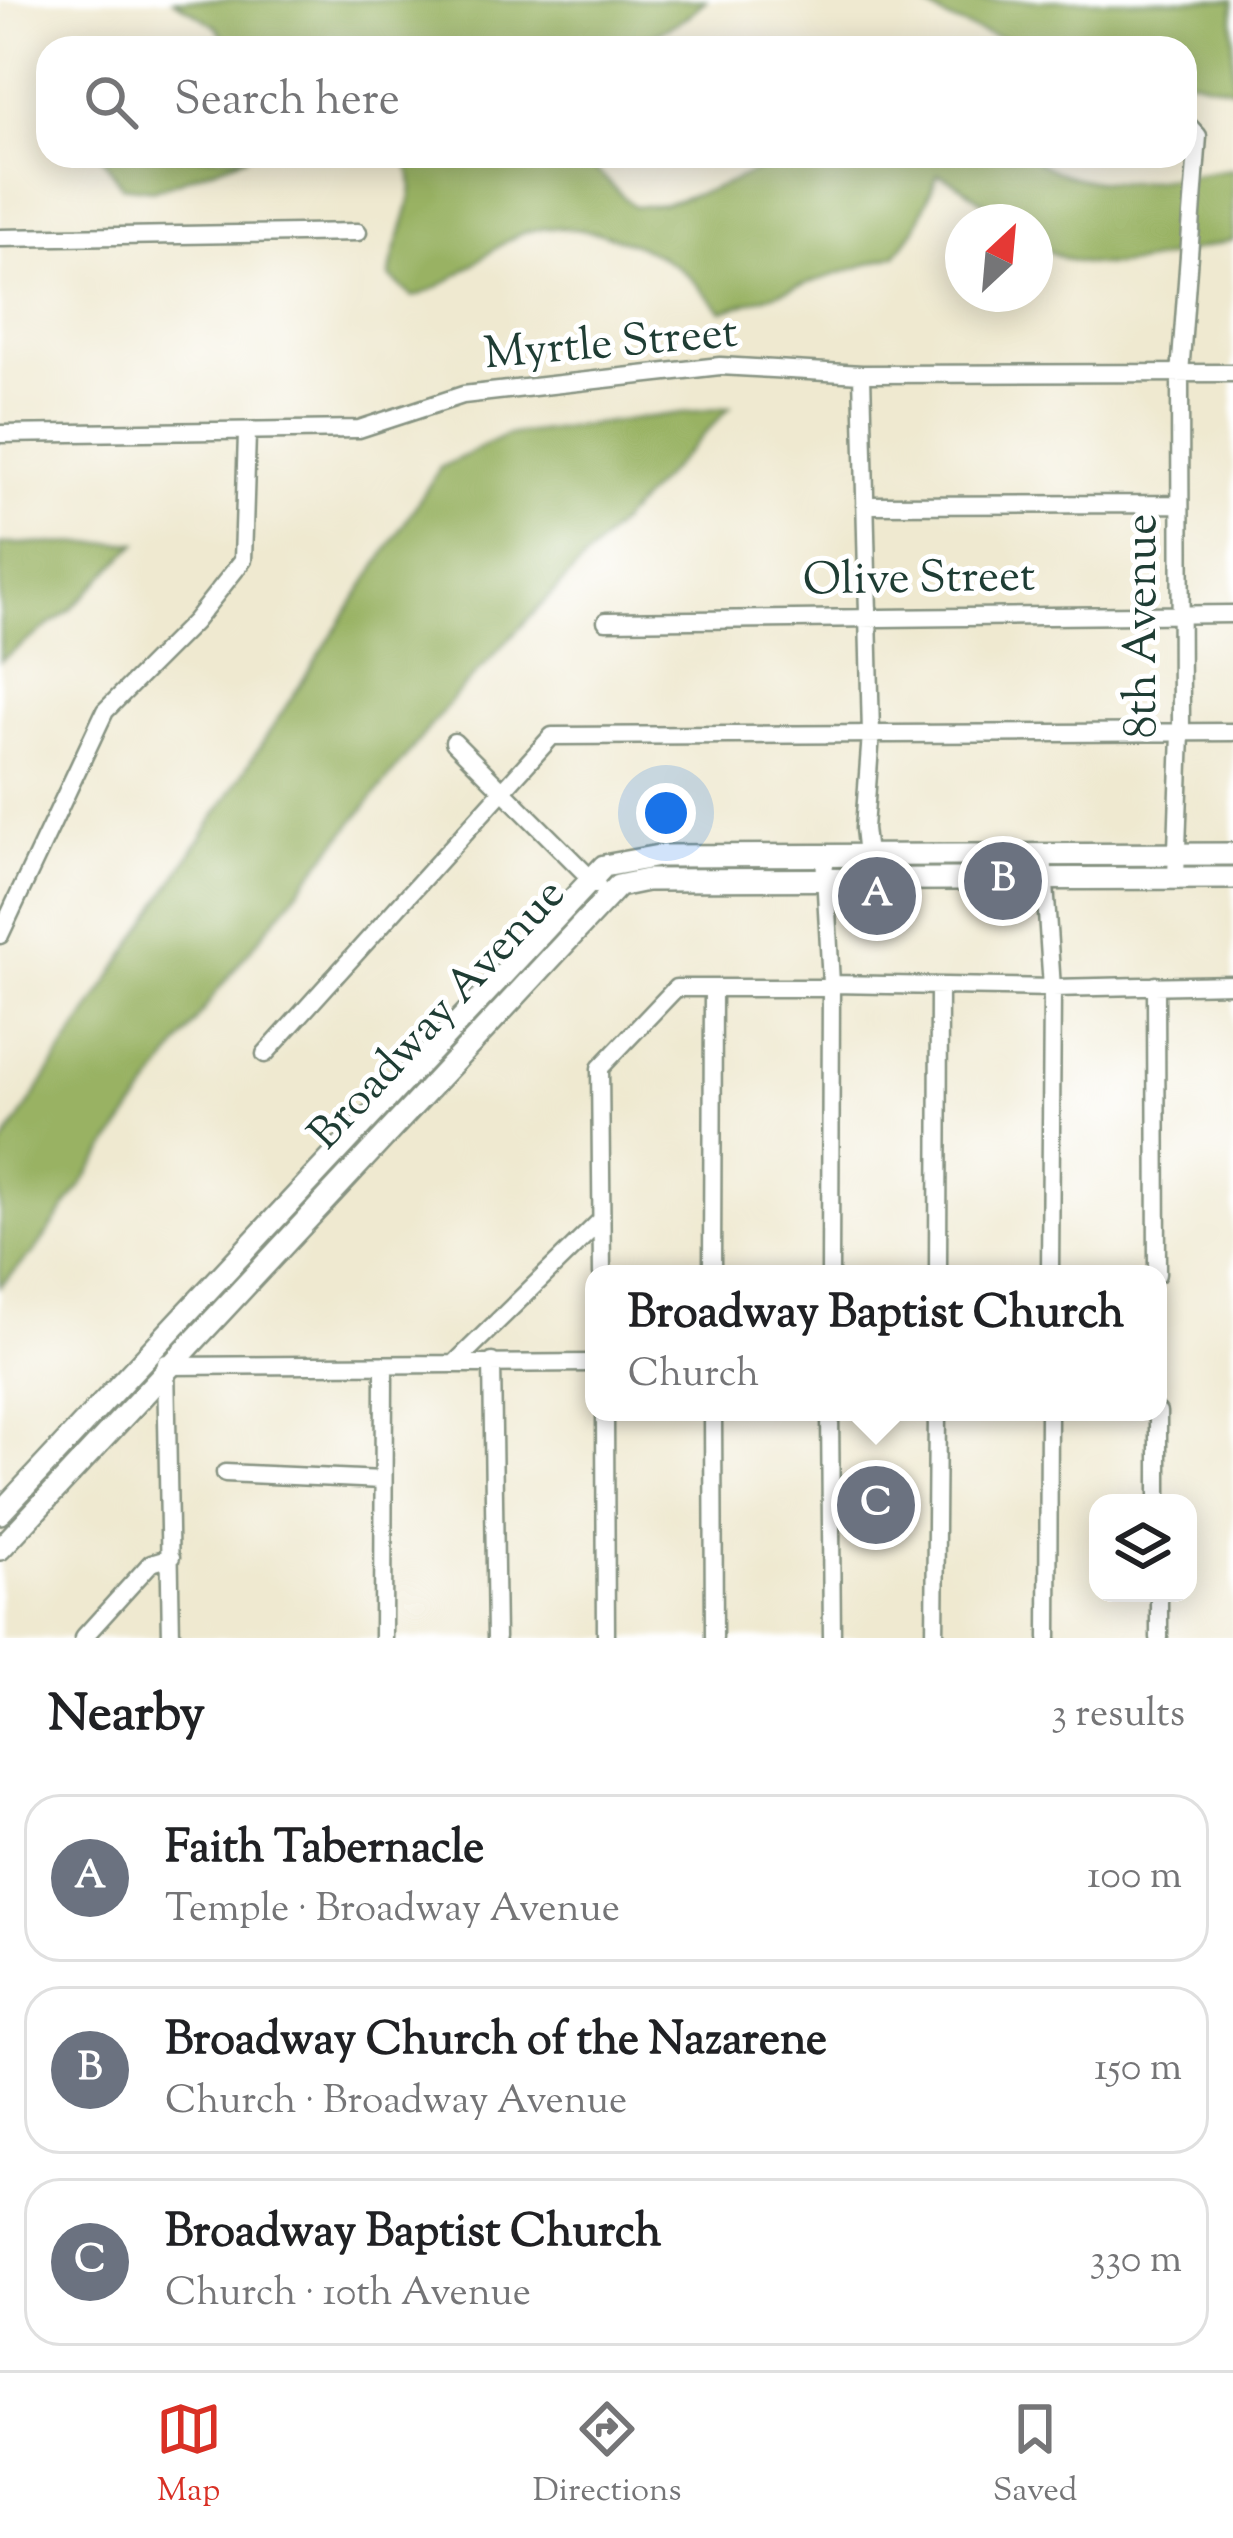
<!DOCTYPE html>
<html lang="en">
<head>
<meta charset="utf-8">
<style>
	body { margin:0; font-family:"Sorts Mill Goudy",serif; background:#f2f2f2; color:#202124 }
	.controls { position:absolute; right:36px; bottom:36px; display:grid; overflow:hidden; border-radius:24px; box-shadow:0 6px 30px #0003 }
	.controls button { width:108px; height:108px; display:grid; place-items:center; padding:0; border:0; border-bottom:3px solid #e0e0e0; background:#fff; color:#202124; font:60px sans-serif }
	.compass { position:absolute; left:945px; top:204px; width:108px; height:108px; border-radius:50%; background:#fff; box-shadow:0 6px 30px #0003; rotate:26deg }
	.you { position:absolute; left:666px; top:813px; width:42px; height:42px; margin:-30px; border:9px solid #fff; border-radius:50%; background:#1a73e8; box-shadow:0 0 0 18px #1a73e833 }
	.badge { display:grid; place-items:center; width:78px; height:78px; border-radius:50%; background:#d93025; color:#fff; font-size:39px; font-weight:700 }
	.pin { position:absolute; translate:-50% -50%; border:6px solid #fff; box-shadow:0 3px 12px #0006 }
	.popup { position:absolute; left:585px; top:1265px; width:582px; height:156px; box-sizing:border-box; display:grid; place-content:center; border-radius:24px; background:#fff; filter:drop-shadow(0 3px 9px #0005); font-size:39px; white-space:nowrap; color:#757577 }
	.popup b { font-size:45px; color:#202124 }
	.popup::after { content:''; position:absolute; left:50%; top:100%; margin-left:-24px; border:24px solid transparent; border-top-color:#fff }
	.list { margin:0; padding:0; list-style:none }
	h2 { display:flex; justify-content:space-between; align-items:center; height:156px; margin:0; padding:0 48px; font-size:51px }
	h2 small { font-size:39px; font-weight:400; color:#757577 }
	.list li { display:grid; grid-template-columns:78px 1fr auto; gap:36px; align-items:center; box-sizing:border-box; height:168px; margin:0 24px 24px; padding:0 24px; border:3px solid #e0e0e0; border-radius:36px }
	.list b { display:block; font-size:45px; white-space:nowrap }
	.list p { margin:0; font-size:39px; white-space:nowrap; color:#757577 }
	.list em { font-size:39px; font-style:normal; color:#757577 }
	.icon { flex:none; width:66px; height:66px; fill:none; stroke:currentColor; stroke-width:2; stroke-linecap:round; stroke-linejoin:round }
	.map { position:relative; flex:none; width:1233px; height:1638px; overflow:hidden }
	.search { position:absolute; background:#fff; box-shadow:0 6px 30px #0003; left:36px; right:36px; top:36px; height:132px; display:flex; align-items:center; gap:30px; box-sizing:border-box; padding:0 42px; border-radius:36px; color:#757577; font-size:45px }
	.sheet { height:732px; background:#fff }
	nav { display:flex; justify-content:space-around; align-items:center; box-sizing:border-box; height:168px; border-top:3px solid #e0e0e0; background:#fff; font-size:33px; color:#757577 }
	nav a { display:grid; justify-items:center; gap:6px }
	nav .on { color:#d93025 }
	.map>svg:first-child { display:block }
</style>
</head>
<body>
<div class="map">
<svg width="1233" height="1638" viewBox="0 0 1233 1638">
	<rect width="100%" height="100%" fill="#fff"/>
	<filter id="ink" filterUnits="userSpaceOnUse"><feTurbulence type="fractalNoise" baseFrequency=".00833" numOctaves="2"/><feDisplacementMap in="SourceGraphic" scale="24" xChannelSelector="R" yChannelSelector="G"/><feConvolveMatrix kernelMatrix="1 2 1 2 8 2 1 2 1" color-interpolation-filters="sRGB"/></filter>
	<filter id="wash" filterUnits="userSpaceOnUse"><feTurbulence type="fractalNoise" baseFrequency=".004" numOctaves="4" result="noise"/><feDisplacementMap in="SourceGraphic" scale="48" xChannelSelector="R" yChannelSelector="G"/><feGaussianBlur stdDeviation="2.7" result="paint"/><feColorMatrix in="noise" values="0 0 0 0 0 0 0 0 0 0 0 0 0 0 0 0 0 1.4 0 .05"/><feComposite in="paint" operator="in"/></filter>
	<g filter="url(#wash)">
		<rect width="100%" height="100%" fill="#efe9d0"/>
		<path fill="#99b264" stroke="#5c784c" stroke-width="3" d="M174 0H706L684 19 628 48H229L217 27Z
			M1233 0V89L1185 78V48C1097 48 993 56 918 1Z
			M102 156H248L154 190 122 186Z
			M403 156H582L634 207 664 204 722 186 790 156H1030C1084 200 1169 177 1233 169V240C1169 255 1091 287 1035 242V222C997 222 974 188 938 174L915 229 896 255 722 311C709 298 697 283 683 271 647 242 559 213 516 236 479 256 454 284 413 297L390 277C392 237 428 192 403 156Z
			M730 407 453 698 217 991 35 1251 0 1286V1149L440 468 507 435Z
			M137 543 70 610 0 661V544Z"/>
	</g>
	<g filter="url(#ink)">
		<g fill="none" stroke-linecap="round" stroke-linejoin="round">
			<defs>
				<path id="minor" d="M0 238 358 232
					M862 374 871 734 864 828 868 864
					M0 434 359 429 463 395 720 366 862 374 1233 373
					M865 505 1180 504
					M606 621 1233 614
					M454 742 597 885
					M1043 854 1052 988 1050 1274
					M824 855 831 984 830 1274
					M1176 878 1181 733 1180 374 1198 136 1185 122
					M0 935 105 711 194 622 243 560 247 434
					M831 984 1052 988 1233 984
					M1156 985 1157 1274
					M265 1054 552 736 1233 732
					M602 1274 600 1068 676 988H830
					M712 1274 713 988
					M938 1274 939 986
					M456 1362 601 1220
					M492 1362 496 1638
					M166 1363 171 1638
					M169 1366 594 1363
					M605 1412 606 1638
					M713 1412 714 1638
					M830 1412 832 1638
					M1158 1412V1503
					M225 1473 383 1480
					M1159 1593V1638
					M83 1638 151 1563 171 1557
					M383 1638 384 1365
					M935 1638 937 1412
					M1048 1638 1049 1412"/>
				<path id="major" d="M0 1513 604 866 659 856 1233 854
					M0 1549 618 886 647 880 1233 878"/>
			</defs>
			<use href="#minor" stroke="#879382" stroke-width="21"/>
			<use href="#major" stroke="#879382" stroke-width="26"/>
			<use href="#minor" stroke="#fff" stroke-width="16"/>
			<use href="#major" stroke="#fff" stroke-width="21"/>
		</g>
	</g>
	<g text-anchor="middle" dominant-baseline="central" stroke-width="10" stroke-linejoin="round" paint-order="stroke">
		<g font-size="45" fill="#1f3d34" stroke="#fff">
			<text transform="translate(611 346) rotate(-5)">Myrtle Street</text>
			<text transform="translate(919 581) rotate(-1)">Olive Street</text>
			<text transform="translate(1144 626) rotate(-90)">8th Avenue</text>
			<text transform="translate(439 1016) rotate(-47)">Broadway Avenue</text>
		</g>
	</g>
</svg>
<div class="controls">
<button><svg class="icon" aria-label="layers" viewBox="0 0 24 24"><path d="M12 4l9 5-9 5-9-5zM3 14l9 5 9-5"/></svg></button>
</div>
<svg class="compass" viewBox="-18 -18 36 36"><path d="M0-13l5 13h-10z" fill="#e53935"/><path d="M0 13l5-13h-10z" fill="#757577"/></svg>
<div class="you"></div>
<div class="pin badge" style="left:877px;top:896px;background:#6b7280">A</div>
<div class="pin badge" style="left:1003px;top:881px;background:#6b7280">B</div>
<div class="pin badge" style="left:876px;top:1505px;background:#6b7280">C</div>
<div class="popup"><b>Broadway Baptist Church</b>Church</div>
<div class="search"><svg class="icon" aria-label="search" viewBox="0 0 24 24"><circle cx="10" cy="10" r="6"/><path d="M15 15l6 6"/></svg>Search here</div>
</div>
<section class="sheet">
<h2>Nearby<small>3 results</small></h2>
<ul class="list">
<li><span class="badge" style="background:#6b7280">A</span><div><b>Faith Tabernacle</b><p>Temple · Broadway Avenue</p></div><em>100 m</em></li>
<li><span class="badge" style="background:#6b7280">B</span><div><b>Broadway Church of the Nazarene</b><p>Church · Broadway Avenue</p></div><em>150 m</em></li>
<li><span class="badge" style="background:#6b7280">C</span><div><b>Broadway Baptist Church</b><p>Church · 10th Avenue</p></div><em>330 m</em></li>
</ul>
</section>
<nav>
<a class="on"><svg class="icon" aria-label="map" viewBox="0 0 24 24"><path d="M3 6l6-2 6 2 6-2v14l-6 2-6-2-6 2zM9 4v14M15 6v14"/></svg>Map</a>
<a><svg class="icon" aria-label="directions" viewBox="0 0 24 24"><path d="M12 3l9 9-9 9-9-9zM9 14v-3h6M13 9l2 2-2 2"/></svg>Directions</a>
<a><svg class="icon" aria-label="saved" viewBox="0 0 24 24"><path d="M7 4h10v16l-5-4-5 4z"/></svg>Saved</a>
</nav>
</body>
</html>
